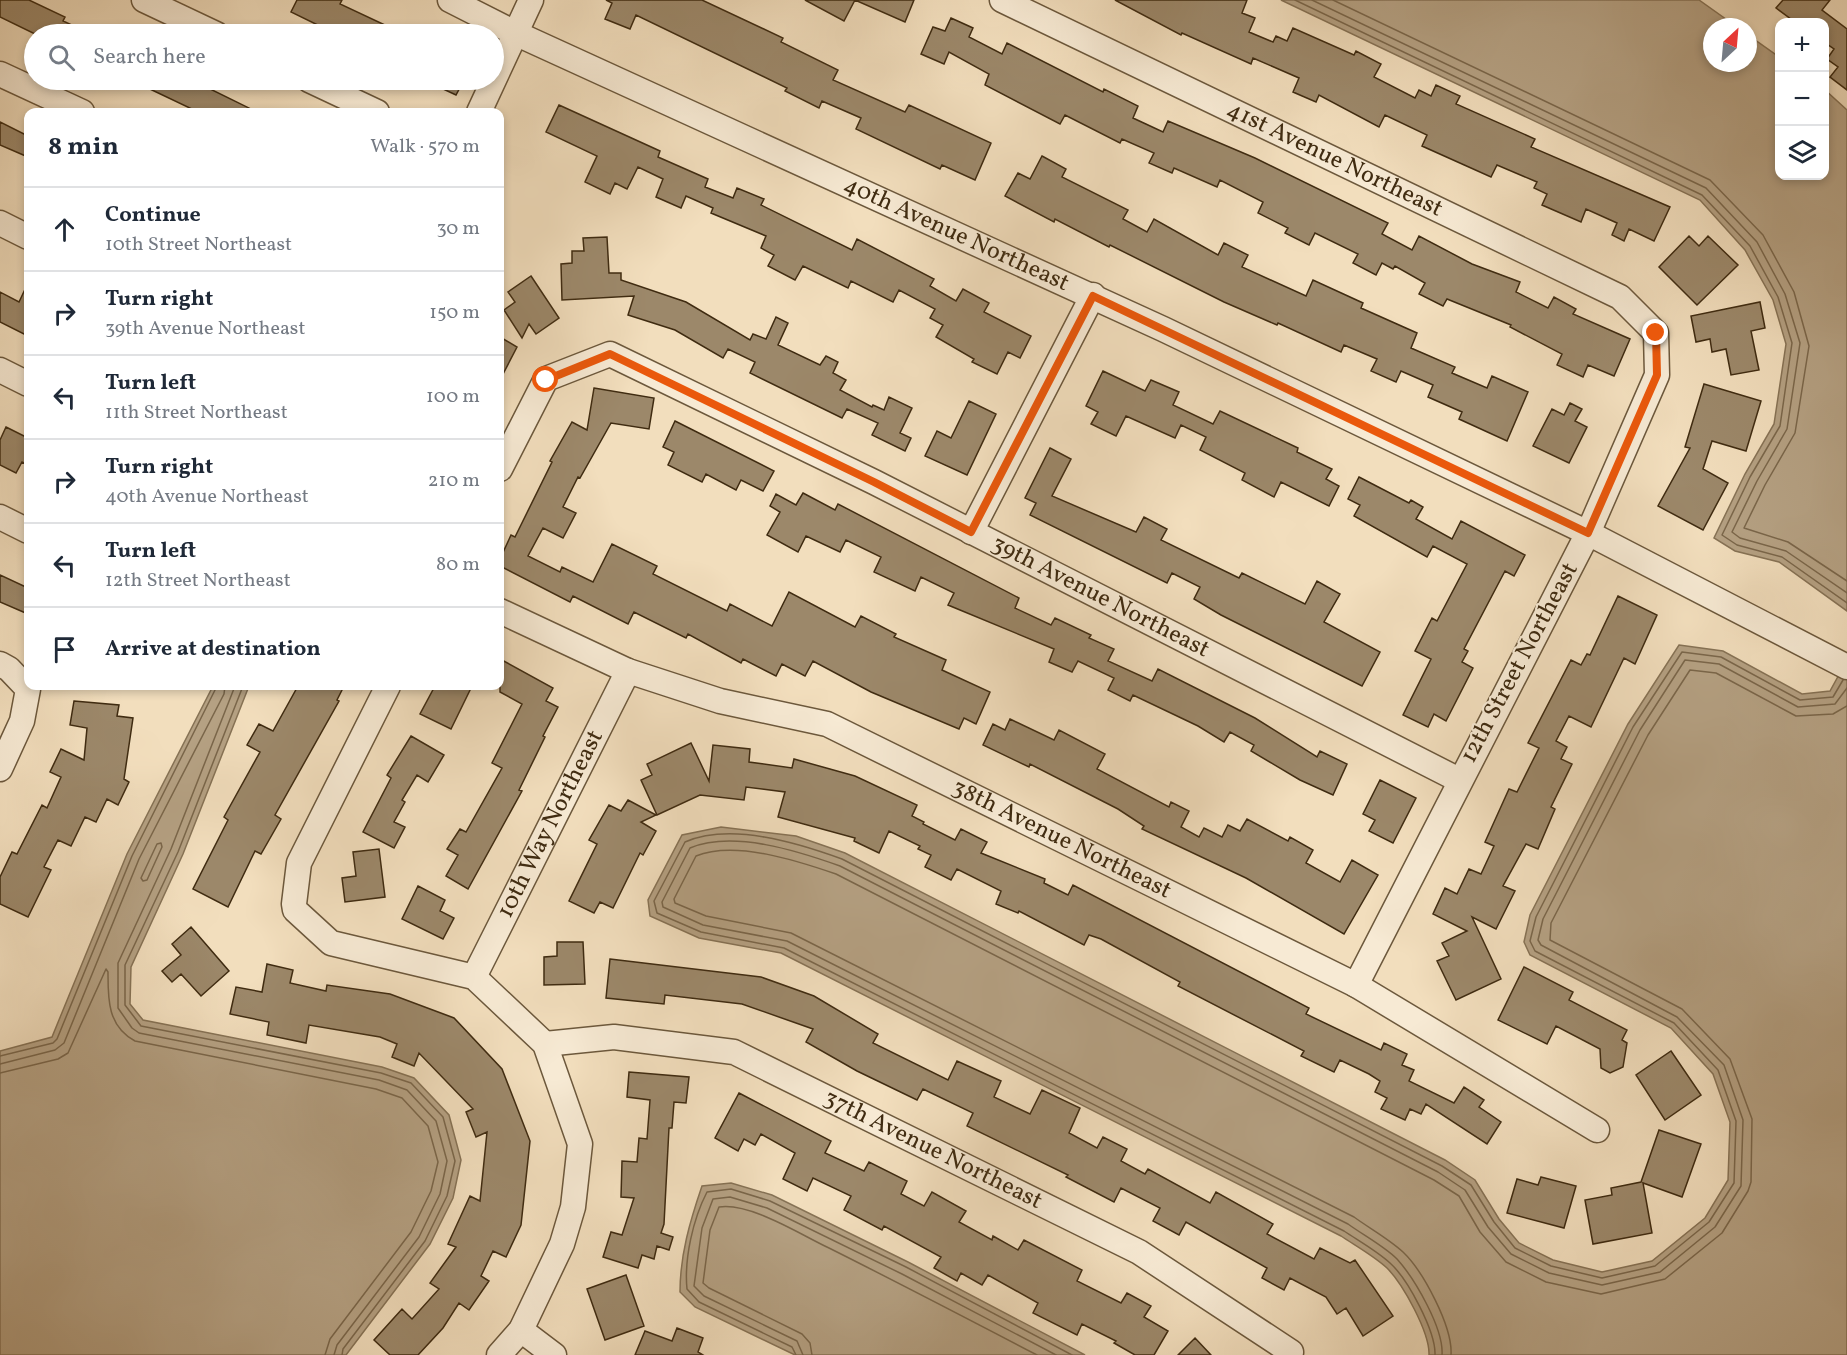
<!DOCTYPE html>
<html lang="en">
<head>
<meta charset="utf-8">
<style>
	body { margin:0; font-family:Vollkorn,serif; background:#f2f2f3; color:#1f2937 }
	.controls { position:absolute; right:18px; top:18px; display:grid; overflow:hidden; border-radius:12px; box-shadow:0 3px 9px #0003 }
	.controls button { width:54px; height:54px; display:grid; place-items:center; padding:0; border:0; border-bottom:2px solid #e0e1e3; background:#fff; color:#1f2937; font:30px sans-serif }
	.compass { position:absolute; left:1703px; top:18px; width:54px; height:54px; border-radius:50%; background:#fff; box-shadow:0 3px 9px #0003; rotate:26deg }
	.stop { position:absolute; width:18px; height:18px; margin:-14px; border:4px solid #ea580c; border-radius:50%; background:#fff }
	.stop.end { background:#ea580c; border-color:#fff; box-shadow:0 2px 6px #0008 }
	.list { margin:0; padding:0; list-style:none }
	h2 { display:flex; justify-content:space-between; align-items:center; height:78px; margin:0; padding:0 24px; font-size:26px }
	h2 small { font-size:20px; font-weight:400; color:#747a83 }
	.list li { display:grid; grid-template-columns:39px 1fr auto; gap:18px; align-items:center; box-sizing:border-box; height:84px; padding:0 24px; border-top:2px solid #e0e1e3 }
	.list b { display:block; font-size:22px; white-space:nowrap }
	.list p { margin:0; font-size:20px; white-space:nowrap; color:#747a83 }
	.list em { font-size:20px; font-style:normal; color:#747a83 }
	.icon { flex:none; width:33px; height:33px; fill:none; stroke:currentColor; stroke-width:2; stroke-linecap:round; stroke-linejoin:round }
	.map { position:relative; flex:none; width:1847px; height:1355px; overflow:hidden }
	.search { position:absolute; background:#fff; box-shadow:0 3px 9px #0003; left:24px; top:24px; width:480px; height:66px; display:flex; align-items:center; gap:15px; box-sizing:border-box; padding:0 21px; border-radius:33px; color:#747a83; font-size:22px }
	.panel { position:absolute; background:#fff; box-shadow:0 3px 9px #0003; left:24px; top:108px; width:480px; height:582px; border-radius:12px }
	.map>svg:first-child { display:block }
</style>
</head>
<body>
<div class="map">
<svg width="1847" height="1355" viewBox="0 0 1847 1355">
	<rect width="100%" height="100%" fill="#f2debd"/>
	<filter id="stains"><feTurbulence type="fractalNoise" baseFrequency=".00333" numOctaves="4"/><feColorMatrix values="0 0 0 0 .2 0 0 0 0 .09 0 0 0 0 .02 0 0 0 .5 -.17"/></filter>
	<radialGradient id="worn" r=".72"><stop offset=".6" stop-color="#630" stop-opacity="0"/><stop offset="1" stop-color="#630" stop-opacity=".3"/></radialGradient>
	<path fill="#b5a183" stroke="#867255" stroke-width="1.5" d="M1281 0H1699L1737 27H1712V63H1748V35L1779 57 1780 176H1824L1825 90 1847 110V611L1779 562 1735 551 1714 538 1745 474 1774 424 1786 344 1773 300 1745 250 1700 200Z
		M1679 645 1723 651 1802 694 1830 691 1847 660V1355H1429C1430 1333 1403 1284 1387 1268 1374 1256 1356 1246 1341 1236L781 953 699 938 650 916 648 900 682 835 721 827 796 836 845 853 1445 1160 1475 1180 1499 1219 1519 1243 1553 1260 1602 1272 1652 1261 1705 1218 1728 1180 1730 1122 1713 1074 1671 1028 1530 955 1524 942 1530 915 1628 724Z
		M213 686H249L183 854 131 967 130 1004 143 1020 382 1067 414 1078 449 1115 461 1160 453 1198 430 1244 346 1355H0V1051L52 1037 127 854Z
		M731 1183 772 1195 908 1262 1085 1355H795L695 1307 680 1292C680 1255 690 1221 702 1186Z"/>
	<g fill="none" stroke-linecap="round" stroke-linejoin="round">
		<path stroke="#7a664a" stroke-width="1.5" d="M1295 0 1702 195 1750 246 1778 297 1792 343 1780 426 1750 477 1722 535 1737 545 1782 557 1847 603
			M1312 0 1706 188 1757 242 1785 294 1800 343 1787 429 1757 481 1732 532 1740 538 1786 551 1847 593
			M1333 0 1710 180 1763 235 1794 292 1809 346 1795 433 1765 485 1744 528 1788 542 1847 581
			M235 686 171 849 118 963V1008L132 1028 139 1033 379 1080 407 1090 436 1121 447 1161 440 1194 419 1237 337 1345 334 1355
			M243 686 178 852 125 965V1005L141 1026 381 1073 411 1083 443 1117 455 1161 447 1196 425 1241 343 1349 342 1355
			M161 843 162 847 147 880 143 881 141 878 157 844Z
			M0 1056 53 1043 57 1039 132 856 217 686
			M0 1064 55 1050 64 1043 139 859 224 694 225 686
			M0 1073 58 1059 68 1053 106 969 108 972C108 998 107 1026 135 1041L376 1089 402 1098 428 1126 438 1162 431 1191 411 1232 330 1339 325 1355
			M796 1355 792 1347 699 1302 687 1289C684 1259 693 1219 707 1192L731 1189 770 1201 906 1267 1072 1355
			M803 1355 797 1341 704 1296 694 1286 702 1228 713 1199 730 1197 767 1208 902 1274 1056 1355
			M812 1355 810 1343 802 1334 709 1288 703 1283 710 1230 719 1207C750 1202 801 1235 829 1248 899 1283 968 1319 1037 1355
			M1435 1355C1436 1332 1408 1279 1390 1263 1377 1251 1359 1241 1344 1231L784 948 701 932 657 913 654 901 685 842C731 822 798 843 842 859L1442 1166 1471 1185 1494 1222 1515 1248 1551 1266 1602 1278 1655 1266 1709 1222 1734 1183 1736 1121 1718 1070 1674 1023 1535 951 1530 941 1536 917 1633 727 1682 652 1721 657 1800 700 1833 697 1843 680
			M1442 1355C1444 1329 1415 1279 1397 1259 1384 1246 1363 1235 1348 1224L787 941 703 925 663 907 662 902 690 848C733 830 798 851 840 866L1438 1172 1465 1190 1488 1227 1511 1254 1549 1273 1602 1285 1660 1272 1715 1227 1741 1186 1743 1120 1724 1065 1677 1017 1541 945 1538 940 1543 919 1640 730 1685 660 1719 664 1798 707 1835 704 1847 688
			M1451 1355C1453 1327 1423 1271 1403 1252 1389 1239 1369 1228 1354 1217L791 933 706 916 675 903 674 899 696 856C735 840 798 861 836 874L1434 1180 1459 1196 1480 1232 1506 1262 1546 1282 1601 1294 1665 1279 1722 1233 1748 1191 1751 1182 1752 1119 1730 1059 1682 1009 1550 940 1551 923 1648 735 1690 670 1716 673 1796 716 1833 714 1847 706"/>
	</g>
	<path fill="#9c886a" stroke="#3f2b11" stroke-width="1.5" d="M0 0H29L65 17 63 21 91 34H35L0 17Z
		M297 0H342L340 4 404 34H336L291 12Z
		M606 0H702L783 38 781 42 838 70 833 80 905 112 909 105 991 143 975 180 942 165 940 169 856 129 861 118 822 101 819 108 785 91 787 88 636 15 630 29 605 19 612 3Z
		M805 0H914L905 22 855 0 844 21Z
		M1115 0H1247L1242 13 1255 18 1249 32 1273 42 1276 36 1287 41 1293 28 1354 55 1356 51 1381 64 1374 77 1415 98 1419 90 1431 96 1436 85 1460 96 1456 104 1535 139 1531 147 1670 207 1654 241 1629 229 1624 241 1612 235 1617 223 1586 209 1581 222 1542 205 1547 194 1534 188 1537 182 1497 165 1491 177 1422 146 1427 135 1385 115 1379 127 1319 95 1316 102 1293 92 1299 78 1253 58 1251 64 1182 33 1181 35Z
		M1783 0H1830L1822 10 1847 29V90L1830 77 1838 67 1827 59 1834 49 1824 42V22H1795L1776 8Z
		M951 18 973 28 969 37 1002 54 1007 43 1103 92 1104 89 1138 106 1133 118 1163 132 1168 121 1255 158 1388 223 1382 234 1412 250 1419 236 1472 264 1520 282 1516 292 1548 308 1554 297 1576 309 1573 314 1630 339 1614 376 1588 365 1583 377 1557 365 1562 354 1510 327 1511 325 1447 299 1443 306 1419 294 1425 283 1395 266 1393 269 1382 263 1376 275 1353 263 1358 254 1315 233 1309 245 1285 233 1288 228 1258 213 1263 202 1220 180 1217 187 1174 168 1172 173 1149 163 1154 153 1122 139 1120 143 1065 115 1060 124 985 85 989 74 949 52 944 64 921 54 933 27 945 31Z
		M131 80H192L257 112H190L192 109Z
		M424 80H464L456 95Z
		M559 105 660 151 658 157 708 179 705 187 733 198 737 188 764 199 761 205 852 250 857 239 934 279 930 286 956 301 963 289 989 303 984 312 1031 336 1020 358 1008 352 997 374 972 362 974 359 936 337 943 325 930 318 935 309 899 290 893 302 851 281 848 288 803 266 795 280 768 266 774 255 761 248 766 236 711 213 713 208 686 196 681 208 656 197 663 179 638 167 627 189 615 183 610 194 585 182 597 156 546 132Z
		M0 122 28 136V157L0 145Z
		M1042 156 1066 169 1062 177 1128 210 1123 219 1147 232 1154 219 1218 255 1224 243 1248 255 1242 267 1306 296 1313 280 1363 303 1361 308 1417 333 1411 348 1455 367 1452 373 1487 388 1492 376 1528 392 1507 441 1459 419 1462 412 1428 397 1433 385 1401 371 1396 382 1371 371 1377 359 1344 345 1341 352 1278 323 1277 325 1224 302 1110 245 1109 247 1055 219 1054 222 1005 196 1018 173 1030 179Z
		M1689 236 1699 246 1708 236 1738 265 1697 305 1659 267Z
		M607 237 609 273H621V280L686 302 750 340 753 334 766 339 776 317 788 323 778 345 820 365 826 356 838 362 833 373 846 380 840 390 872 407 873 405 884 410 889 397 912 408 900 433 911 438 905 451 872 435 878 423 847 409 842 418 750 373 755 362 728 349 723 358 675 330 628 315 634 296 562 300 561 264 572 263V251H584L583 238Z
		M531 276 559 318 536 334 529 324 522 338 504 310 515 302 508 292Z
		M28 283V336L0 322V292L19 302Z
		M1760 302 1765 328 1751 331 1759 370 1731 375 1726 349 1712 352 1710 339 1696 342 1691 316Z
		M500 337 517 347 500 380Z
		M1103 371 1145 391 1151 380 1179 392 1173 405 1213 424 1220 411 1298 448 1297 452 1332 469 1326 479 1339 486 1329 506 1281 482 1274 497 1242 480 1245 473 1200 450 1206 437 1181 425 1175 438 1126 416 1116 436 1091 424 1098 412 1086 406Z
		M1704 384 1761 401 1746 451 1712 441 1703 469 1728 483 1703 530 1658 506 1690 448 1685 447Z
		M594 388 654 398 649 429 611 423 580 478 578 477 563 507 576 513 563 538 543 528 528 556 560 572 562 567 593 582 612 544 657 566 653 574 727 611 730 604 772 626 789 592 855 627 861 616 896 634 894 637 946 660 942 670 990 692 976 724 964 718 959 729 871 692 813 661 805 676 782 664 776 676 743 659 741 663 688 634 686 638 634 612 628 624 573 596 570 602 500 566V559L511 535 515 537 552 462 550 461 572 422 587 430Z
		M969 401 996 414 967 475 925 456 937 431 951 438Z
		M1570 403 1582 409 1575 421 1587 427 1569 463 1533 446 1552 409 1564 415Z
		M675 421 774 471 763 491 741 480 736 490 706 474 702 482 668 465 674 452 663 447Z
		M6 427 28 438V465L22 462 16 473 0 465V440Z
		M1050 448 1071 459 1052 496 1136 532 1144 517 1167 529 1161 540 1239 578 1242 573 1305 604 1317 581 1340 594 1324 622 1380 652 1362 686 1221 615 1194 599 1200 587 1172 573 1167 583 1030 515 1036 503 1025 498Z
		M1359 477 1409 503 1411 500 1423 507 1416 519 1452 539 1461 521 1525 555 1514 576 1505 571 1464 649 1468 651 1462 662 1473 668 1446 721 1434 714 1428 727 1403 715 1431 659 1415 651 1432 618 1437 621 1467 564 1433 546 1427 557 1354 516 1360 505 1348 499Z
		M803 493 835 510 838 504 1019 598 1015 608 1051 625 1055 618 1091 635 1089 638 1114 649 1108 661 1152 681 1158 669 1255 718 1317 757 1320 751 1347 764 1333 795 1300 780 1251 751 1254 745 1230 732 1224 742 1198 726 1133 695 1130 701 1108 690 1114 678 1078 661 1072 672 1049 662 1054 649 948 605 954 593 921 577 915 591 874 572 881 557 846 540 840 552 806 536 798 552 767 535 780 512 770 506 776 494 796 505Z
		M0 575 28 588V614L0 602Z
		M1618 596 1657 615 1635 664 1624 658 1591 727 1569 716 1556 741 1567 747 1561 759 1572 764 1551 807 1555 809 1538 849 1526 844 1503 886 1515 891 1496 929 1472 917 1501 979 1456 1000 1437 961 1449 956 1442 943 1467 931 1433 914 1445 888 1457 894 1469 869 1481 874 1494 846 1485 842 1509 789 1517 792 1539 748 1528 743 1571 660 1581 665 1587 654 1590 655Z
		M500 659 553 688 546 701 558 707 543 736 545 737 519 790 522 791 468 889 446 876 458 855 447 849 460 829 466 832 502 768 492 763 522 704 500 692Z
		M298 686H344L337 700 339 701 275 815 281 819 261 854 255 851 228 907 193 889 228 820 224 817 260 752 247 745 259 724 273 731Z
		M435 686H472L451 729 420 714Z
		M74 701 119 705 117 716 133 718 124 779 129 782 118 805 107 799 96 822 85 817 71 846 58 840 44 867 51 870 28 917 0 904V877L12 852 17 854 42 805 47 808 61 777 50 772 61 749 84 760 87 728 70 725Z
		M1010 719 1054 740 1059 730 1105 754 1097 769 1169 807 1171 802 1189 811 1181 827 1199 837 1204 828 1222 837 1228 825 1240 831 1247 819 1288 841 1290 837 1313 850 1306 863 1340 882 1352 860 1378 875 1344 934 1246 878 1142 829 1144 826 1118 809 1030 764 1029 767 983 745 993 724 1005 730Z
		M411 736 444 755 428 782 417 775 402 800 405 802 394 822 405 827 394 848 363 832 391 778 387 775Z
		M691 743 709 781 713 745 750 749 749 762 792 768 794 759 855 776 917 805 912 816 924 822 923 824 955 840 961 829 987 842 981 853 1045 879 1044 883 1068 895 1073 885 1309 1008 1306 1014 1381 1050 1384 1043 1407 1054 1402 1065 1414 1070 1409 1081 1454 1103 1464 1087 1484 1100 1479 1107 1501 1122 1487 1144 1426 1104 1421 1114 1410 1109 1405 1120 1381 1109 1387 1098 1375 1092 1380 1081 1369 1074 1340 1060 1334 1072 1301 1056 1304 1051 1178 986 1180 982 1101 939 1089 935 1084 945 1019 911 1018 913 996 904 1001 891 957 869 951 880 925 867 931 855 918 849 920 846 889 831 879 853 854 841 855 838 778 817 785 792 746 787 744 800 700 795 657 815 641 780 652 775 647 764Z
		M1380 780 1416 798 1393 843 1369 831 1375 820 1363 814Z
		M628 800 656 815 641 822 656 831 643 855 640 853 613 908 600 902 594 913 569 901 597 844 589 840 609 805 621 811Z
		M379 849 385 897 345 902 342 878 356 876 353 852Z
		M418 886 445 900 440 911 454 918 443 939 402 919Z
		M191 927 229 971 201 996 181 974 172 982 162 971 181 955 172 944Z
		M557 942H583L585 984 544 985V957L557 956Z
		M610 959 761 977 814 996 878 1034 873 1043 948 1080 957 1061 1001 1081 994 1097 1030 1114 1042 1090 1080 1108 1069 1133 1097 1148 1103 1137 1127 1149 1121 1161 1145 1174 1148 1169 1210 1203 1216 1192 1273 1224 1267 1234 1314 1259 1320 1248 1350 1263 1355 1260 1393 1316 1363 1336 1346 1308 1337 1314 1326 1297 1290 1278 1284 1290 1262 1278 1267 1268 1186 1222 1179 1235 1153 1221 1160 1208 1121 1188 1114 1202 1066 1177 1068 1175 967 1126 973 1113 923 1089 917 1100 857 1071 806 1042 813 1029 742 1004 665 995 664 1004 606 998Z
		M267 964 293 970 290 983 326 991 327 985 390 994 454 1018 502 1069 530 1141 521 1225 506 1257 493 1251 481 1276 489 1281 469 1310 459 1303 443 1328 418 1355H390L374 1340 402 1309 412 1319 439 1289 430 1283 456 1247 448 1244 470 1196 480 1201 487 1132 476 1137 466 1112 473 1109 419 1053 414 1066 392 1057 397 1044 380 1037 309 1025 306 1043 267 1035 269 1022 230 1014 236 987 262 992Z
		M1524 967 1573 992 1569 1000 1627 1030 1622 1040 1627 1043 1623 1067 1610 1073 1601 1068 1600 1049 1556 1026 1547 1044 1498 1020Z
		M1671 1051 1701 1095 1665 1120 1636 1075Z
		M629 1072 689 1077 686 1103 674 1102 672 1128H669L664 1224 661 1233 673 1237 669 1250 657 1246 654 1259 642 1255 638 1268 603 1257 611 1232 622 1235 634 1198 621 1197 622 1161 637 1162 639 1138 647 1139 650 1100 627 1097Z
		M739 1093 831 1141 825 1153 864 1171 869 1162 907 1181 901 1194 924 1206 932 1192 966 1211 959 1222 992 1240 993 1236 1018 1250 1024 1240 1082 1270 1077 1281 1121 1303 1127 1293 1151 1306 1144 1317 1168 1331 1154 1355H1135L1114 1343 1116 1341 1082 1324 1077 1335 1033 1313 1038 1303 988 1275 982 1285 961 1273 957 1281 934 1268 941 1257 884 1226 882 1230 844 1210 851 1196 813 1178 807 1191 783 1179 795 1153 761 1134 755 1145 744 1139 738 1151 715 1138Z
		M1659 1130 1701 1144 1682 1197 1643 1183 1652 1233 1593 1244 1585 1200 1612 1195 1611 1188 1641 1182Z
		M1541 1177 1576 1186 1564 1228 1507 1213 1517 1179 1538 1185Z
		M626 1275 644 1326 605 1340 587 1289Z
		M677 1328 703 1338 698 1352 703 1355H635L645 1331 672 1341Z
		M1195 1338 1211 1355H1178Z"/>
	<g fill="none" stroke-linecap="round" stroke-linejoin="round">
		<defs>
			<g id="minor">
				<path d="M144 0 216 34"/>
				<path id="s1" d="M450 0 515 33 1163 329 1588 533 1847 667"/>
				<path id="s2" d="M1002 0 1620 297 1656 333 1657 375 1588 533 1356 985"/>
				<path d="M0 74 82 112"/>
				<path d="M309 80 377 112"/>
				<path d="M479 112 531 0"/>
				<path d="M0 223 28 237"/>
				<path d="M0 370 28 384"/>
				<path id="s3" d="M500 469 546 379 610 354 874 482 1459 780"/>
				<path d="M0 517 28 531"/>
				<path d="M971 532 1093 295"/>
				<path id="s4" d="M500 611 628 671 720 701 827 724 1356 985 1597 1130"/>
				<path d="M0 664 9 669 28 689 22 721 0 769"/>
				<path d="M388 686 299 863 294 904 295 910 331 943 474 977 545 1044 580 1144 573 1207 562 1244 521 1330 499 1355"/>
				<path id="s5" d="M474 977 628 671"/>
				<path id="s6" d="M545 1044 614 1037 734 1052 1139 1252 1291 1352"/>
				<path d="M521 1330 554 1355"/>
			</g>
		</defs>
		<use href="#minor" stroke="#6c583c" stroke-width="27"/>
		<use href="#minor" stroke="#f7ead4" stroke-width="24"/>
	</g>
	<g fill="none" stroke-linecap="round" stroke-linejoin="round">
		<path stroke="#ea580c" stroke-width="8" d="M546 380 610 354 874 482 971 532 1093 296 1588 533 1657 375 1656 333"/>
	</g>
	<g text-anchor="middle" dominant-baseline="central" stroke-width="4.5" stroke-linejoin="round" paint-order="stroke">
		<g font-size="24" fill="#3f2b11" stroke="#f7ead4">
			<text stroke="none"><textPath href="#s2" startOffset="369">41st Avenue Northeast</textPath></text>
			<text stroke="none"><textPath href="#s1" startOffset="558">40th Avenue Northeast</textPath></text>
			<text stroke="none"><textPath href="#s3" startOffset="717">39th Avenue Northeast</textPath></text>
			<text transform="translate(1520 663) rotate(-62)">12th Street Northeast</text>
			<text stroke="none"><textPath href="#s5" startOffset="171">10th Way Northeast</textPath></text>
			<text stroke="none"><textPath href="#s4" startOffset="609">38th Avenue Northeast</textPath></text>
			<text stroke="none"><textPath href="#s6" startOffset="412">37th Avenue Northeast</textPath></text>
		</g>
	</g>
	<rect width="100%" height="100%" filter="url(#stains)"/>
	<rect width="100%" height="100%" fill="url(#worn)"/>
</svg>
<div class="controls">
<button>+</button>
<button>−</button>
<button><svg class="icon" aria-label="layers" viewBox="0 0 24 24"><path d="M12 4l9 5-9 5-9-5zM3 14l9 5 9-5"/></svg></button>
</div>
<svg class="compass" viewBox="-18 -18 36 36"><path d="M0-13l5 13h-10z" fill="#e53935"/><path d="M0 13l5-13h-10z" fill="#747a83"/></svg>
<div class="stop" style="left:546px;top:380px"></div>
<div class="stop end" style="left:1656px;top:333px"></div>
<div class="search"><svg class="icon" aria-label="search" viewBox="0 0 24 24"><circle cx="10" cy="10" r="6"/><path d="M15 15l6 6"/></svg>Search here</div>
<section class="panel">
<h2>8 min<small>Walk · 570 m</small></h2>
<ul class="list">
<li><svg class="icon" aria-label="ahead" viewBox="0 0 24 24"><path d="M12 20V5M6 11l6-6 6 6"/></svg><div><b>Continue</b><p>10th Street Northeast</p></div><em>30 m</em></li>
<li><svg class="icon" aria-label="right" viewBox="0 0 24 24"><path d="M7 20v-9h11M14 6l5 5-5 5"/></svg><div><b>Turn right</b><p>39th Avenue Northeast</p></div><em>150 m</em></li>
<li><svg class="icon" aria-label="left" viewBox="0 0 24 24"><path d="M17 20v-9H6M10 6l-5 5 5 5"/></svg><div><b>Turn left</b><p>11th Street Northeast</p></div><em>100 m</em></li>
<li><svg class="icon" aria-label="right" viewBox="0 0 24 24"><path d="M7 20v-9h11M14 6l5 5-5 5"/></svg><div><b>Turn right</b><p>40th Avenue Northeast</p></div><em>210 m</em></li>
<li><svg class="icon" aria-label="left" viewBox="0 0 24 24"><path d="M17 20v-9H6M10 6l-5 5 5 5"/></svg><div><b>Turn left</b><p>12th Street Northeast</p></div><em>80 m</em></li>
<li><svg class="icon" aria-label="arrive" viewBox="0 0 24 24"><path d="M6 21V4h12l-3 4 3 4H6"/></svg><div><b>Arrive at destination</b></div></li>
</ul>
</section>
</div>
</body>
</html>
